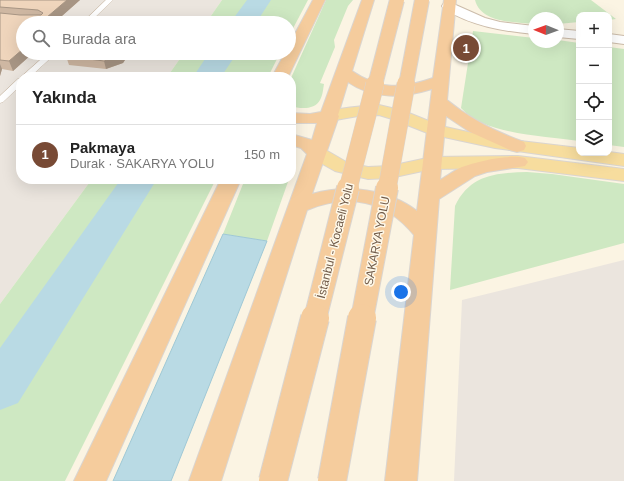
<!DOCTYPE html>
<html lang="tr">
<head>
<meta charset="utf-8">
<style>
	body { margin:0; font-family:Helvetica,sans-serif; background:#f2f2f2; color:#222 }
	.controls { position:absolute; right:12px; top:12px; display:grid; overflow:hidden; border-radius:8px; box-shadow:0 4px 16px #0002 }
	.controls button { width:36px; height:36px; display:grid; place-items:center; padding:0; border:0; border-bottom:1px solid #e0e0e0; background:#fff; color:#222; font:20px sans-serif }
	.compass { position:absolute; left:528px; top:12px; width:36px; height:36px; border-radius:50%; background:#fff; box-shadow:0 4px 16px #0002; rotate:271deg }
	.you { position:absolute; left:401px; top:292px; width:14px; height:14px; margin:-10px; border:3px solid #fff; border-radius:50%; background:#1a73e8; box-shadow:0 0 0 6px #1a73e833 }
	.badge { display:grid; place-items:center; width:26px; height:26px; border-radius:50%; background:#784a35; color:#fff; font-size:13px; font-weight:700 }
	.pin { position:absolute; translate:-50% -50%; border:2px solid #fff; box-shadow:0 1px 4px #0006 }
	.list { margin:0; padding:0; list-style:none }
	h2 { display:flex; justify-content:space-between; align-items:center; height:52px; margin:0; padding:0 16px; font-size:17px }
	h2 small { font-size:13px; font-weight:400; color:#767676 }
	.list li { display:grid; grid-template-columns:26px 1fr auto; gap:12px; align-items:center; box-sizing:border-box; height:60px; padding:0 16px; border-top:1px solid #e0e0e0 }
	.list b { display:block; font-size:15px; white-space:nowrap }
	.list p { margin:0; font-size:13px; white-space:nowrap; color:#767676 }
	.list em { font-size:13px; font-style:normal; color:#767676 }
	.icon { flex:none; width:22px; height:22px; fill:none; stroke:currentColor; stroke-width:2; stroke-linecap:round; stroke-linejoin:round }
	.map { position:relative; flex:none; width:624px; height:481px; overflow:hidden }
	.search { position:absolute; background:#fff; box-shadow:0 4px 16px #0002; left:16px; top:16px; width:280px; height:44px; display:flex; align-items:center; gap:10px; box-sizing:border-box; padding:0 14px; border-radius:22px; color:#767676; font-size:15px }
	.panel { position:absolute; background:#fff; box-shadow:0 4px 16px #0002; left:16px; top:72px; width:280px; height:112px; border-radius:16px }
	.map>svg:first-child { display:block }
</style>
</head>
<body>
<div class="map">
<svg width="624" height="481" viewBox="0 0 624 481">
	<rect width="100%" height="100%" fill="#fbf4e3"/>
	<path fill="#ebe5de" d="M0 0H222L206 23H23V53H184L167 77H21V179H92L0 304Z
		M624 260V481H454L462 300Z"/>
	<path fill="#cee8c2" d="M222 0H308L289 36V23H206Z
		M326 0H353L348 6 334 40 335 47 320 83 324 84C323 89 323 95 320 100 315 110 300 109 291 106V78Z
		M475 0H591L616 19 609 20V15H579V22L558 24V18H534V24C514 22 481 23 475 0Z
		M473 31 534 38V42H558V40L579 43V141C545 136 484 135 461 108Z
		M609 47 624 49V147L609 145Z
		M184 53H280L268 77H167Z
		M527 172 552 174 624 184V243L450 290 455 206C470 175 495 173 527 172Z
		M92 179H216L65 481H0V304Z
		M245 179H289L267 241 223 234Z"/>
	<path fill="#b9dae4" stroke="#9fc8d5" d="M223 234 267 241 171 481H113Z"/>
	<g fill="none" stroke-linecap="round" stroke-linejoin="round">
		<path fill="#b9dae4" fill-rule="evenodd" d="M247 0H271L256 23H230Z
			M209 53H237L221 77H193Z
			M121 179H157L18 403 0 410V348Z"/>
		<defs>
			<path id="service" d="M106 0H113L89 23H82Z
				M48 53H56L30 77H21Z
				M18 79H21V85L3 102 0 103V96Z"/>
			<path id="tertiary" d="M449 2 485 18 500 22 534 26V34C502 31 472 26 444 9L442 6 444 3Z
				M558 29 579 31V39L558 37Z
				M609 34 624 36V44L609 42Z"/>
			<path id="primary" d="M379 105 404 111 441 126 495 138 579 148V153L609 152 624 154V166L495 148 430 134 392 119 379 115 358 116 330 121 324 120 321 116 324 112C342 108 360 106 379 105Z
				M317 147 324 149 348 163 368 167 390 166 432 157 518 156 624 169V181L518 168 432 169 390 178 368 179 335 171 310 157 308 153 310 149Z"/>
			<path id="trunk" d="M313 0H325L288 77H272L285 53H289V45Z
				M362 0H374L352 71C380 90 402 89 433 78L444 0H456L447 100C470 119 496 132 524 142L526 146 524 150 517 152 510 150 470 132 446 116 440 180C447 176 455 170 462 167 478 161 509 154 525 158L528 162 525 166 487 172 475 176 439 199 417 481H385L414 235C386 200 348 193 307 210L221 481H189L307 154 301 148 291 145V134L312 140 317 123H291V113L310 114 321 112ZM348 82C374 100 403 98 432 89L417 211C388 189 347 184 312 194L339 116 338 115Z
				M221 179H241L106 481H74Z"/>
		</defs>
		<use href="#service" stroke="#ccbcaa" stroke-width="1"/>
		<use href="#tertiary" stroke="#ccbcaa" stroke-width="2"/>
		<use href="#primary" stroke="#dad5d0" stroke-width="2"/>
		<use href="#trunk" stroke="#dad5d0" stroke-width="2"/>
		<use href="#service" fill="#fff" fill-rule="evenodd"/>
		<use href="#tertiary" fill="#fff" fill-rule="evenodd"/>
		<use href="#primary" fill="#f7dd9e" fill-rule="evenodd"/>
		<use href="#trunk" fill="#f5cc9d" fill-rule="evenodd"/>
		<defs>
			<path id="trunk-bridge-far3" d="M375 85 397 0
				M406 85 422 0"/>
			<path id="trunk-bridge-far2" d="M348 189 375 84
				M387 189 406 84"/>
			<path id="trunk-bridge-far1" d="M315 319 348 188
				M362 319 387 188"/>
			<path id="trunk-bridge" d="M273 481 315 318
				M332 481 362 318"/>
		</defs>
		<use href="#trunk-bridge-far3" stroke="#dad5d0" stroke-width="16" stroke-linecap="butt"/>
		<use href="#trunk-bridge-far2" stroke="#dad5d0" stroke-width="19" stroke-linecap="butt"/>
		<use href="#trunk-bridge-far1" stroke="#dad5d0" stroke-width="24" stroke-linecap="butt"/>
		<use href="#trunk-bridge" stroke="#dad5d0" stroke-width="30" stroke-linecap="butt"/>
		<use href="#trunk-bridge-far3" stroke="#f5cc9d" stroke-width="14"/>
		<use href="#trunk-bridge-far2" stroke="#f5cc9d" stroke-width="18"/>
		<use href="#trunk-bridge-far1" stroke="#f5cc9d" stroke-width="22"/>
		<use href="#trunk-bridge" stroke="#f5cc9d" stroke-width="28"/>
	</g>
	<path fill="#ceb7a2" d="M0 0H80L54 23H23V53H33L13 71 2 69 0 76Z
		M75 53H126L125 60 123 63 106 69 69 65 66 56Z"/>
	<path fill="#a79584" d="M67 0H80L54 23H40Z
		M23 49V53H33L13 71 9 61Z
		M123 53H126L125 60 123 63 106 69 104 61Z
		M0 64 2 69 0 76Z"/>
	<path fill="#efd5bc" stroke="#a79584" d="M0 0H67L40 23H23V49L9 61 0 60V13L20 15H41L43 13 38 10 0 7Z
		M142 21V23H132Z
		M75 53H123L121 55 104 61 66 56Z"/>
	<g text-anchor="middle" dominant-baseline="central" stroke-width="3" stroke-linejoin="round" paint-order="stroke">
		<g font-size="12" fill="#725c4a" stroke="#fef8e9">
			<text transform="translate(335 241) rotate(-76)">İstanbul - Kocaeli Yolu</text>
			<text transform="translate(377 241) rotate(-79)">SAKARYA YOLU</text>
		</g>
	</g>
</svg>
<div class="controls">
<button>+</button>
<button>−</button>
<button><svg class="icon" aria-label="locate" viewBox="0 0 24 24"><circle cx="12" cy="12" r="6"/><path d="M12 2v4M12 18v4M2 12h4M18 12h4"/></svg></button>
<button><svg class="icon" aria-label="layers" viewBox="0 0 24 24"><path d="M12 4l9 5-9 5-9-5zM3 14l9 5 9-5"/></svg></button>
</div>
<svg class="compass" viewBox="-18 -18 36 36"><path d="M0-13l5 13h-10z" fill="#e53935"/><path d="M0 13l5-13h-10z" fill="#767676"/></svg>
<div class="you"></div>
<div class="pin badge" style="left:466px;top:48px">1</div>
<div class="search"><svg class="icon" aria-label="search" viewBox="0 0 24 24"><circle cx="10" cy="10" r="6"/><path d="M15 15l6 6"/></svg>Burada ara</div>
<section class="panel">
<h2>Yakında<small></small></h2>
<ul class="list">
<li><span class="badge">1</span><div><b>Pakmaya</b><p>Durak · SAKARYA YOLU</p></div><em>150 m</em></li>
</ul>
</section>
</div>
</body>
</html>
